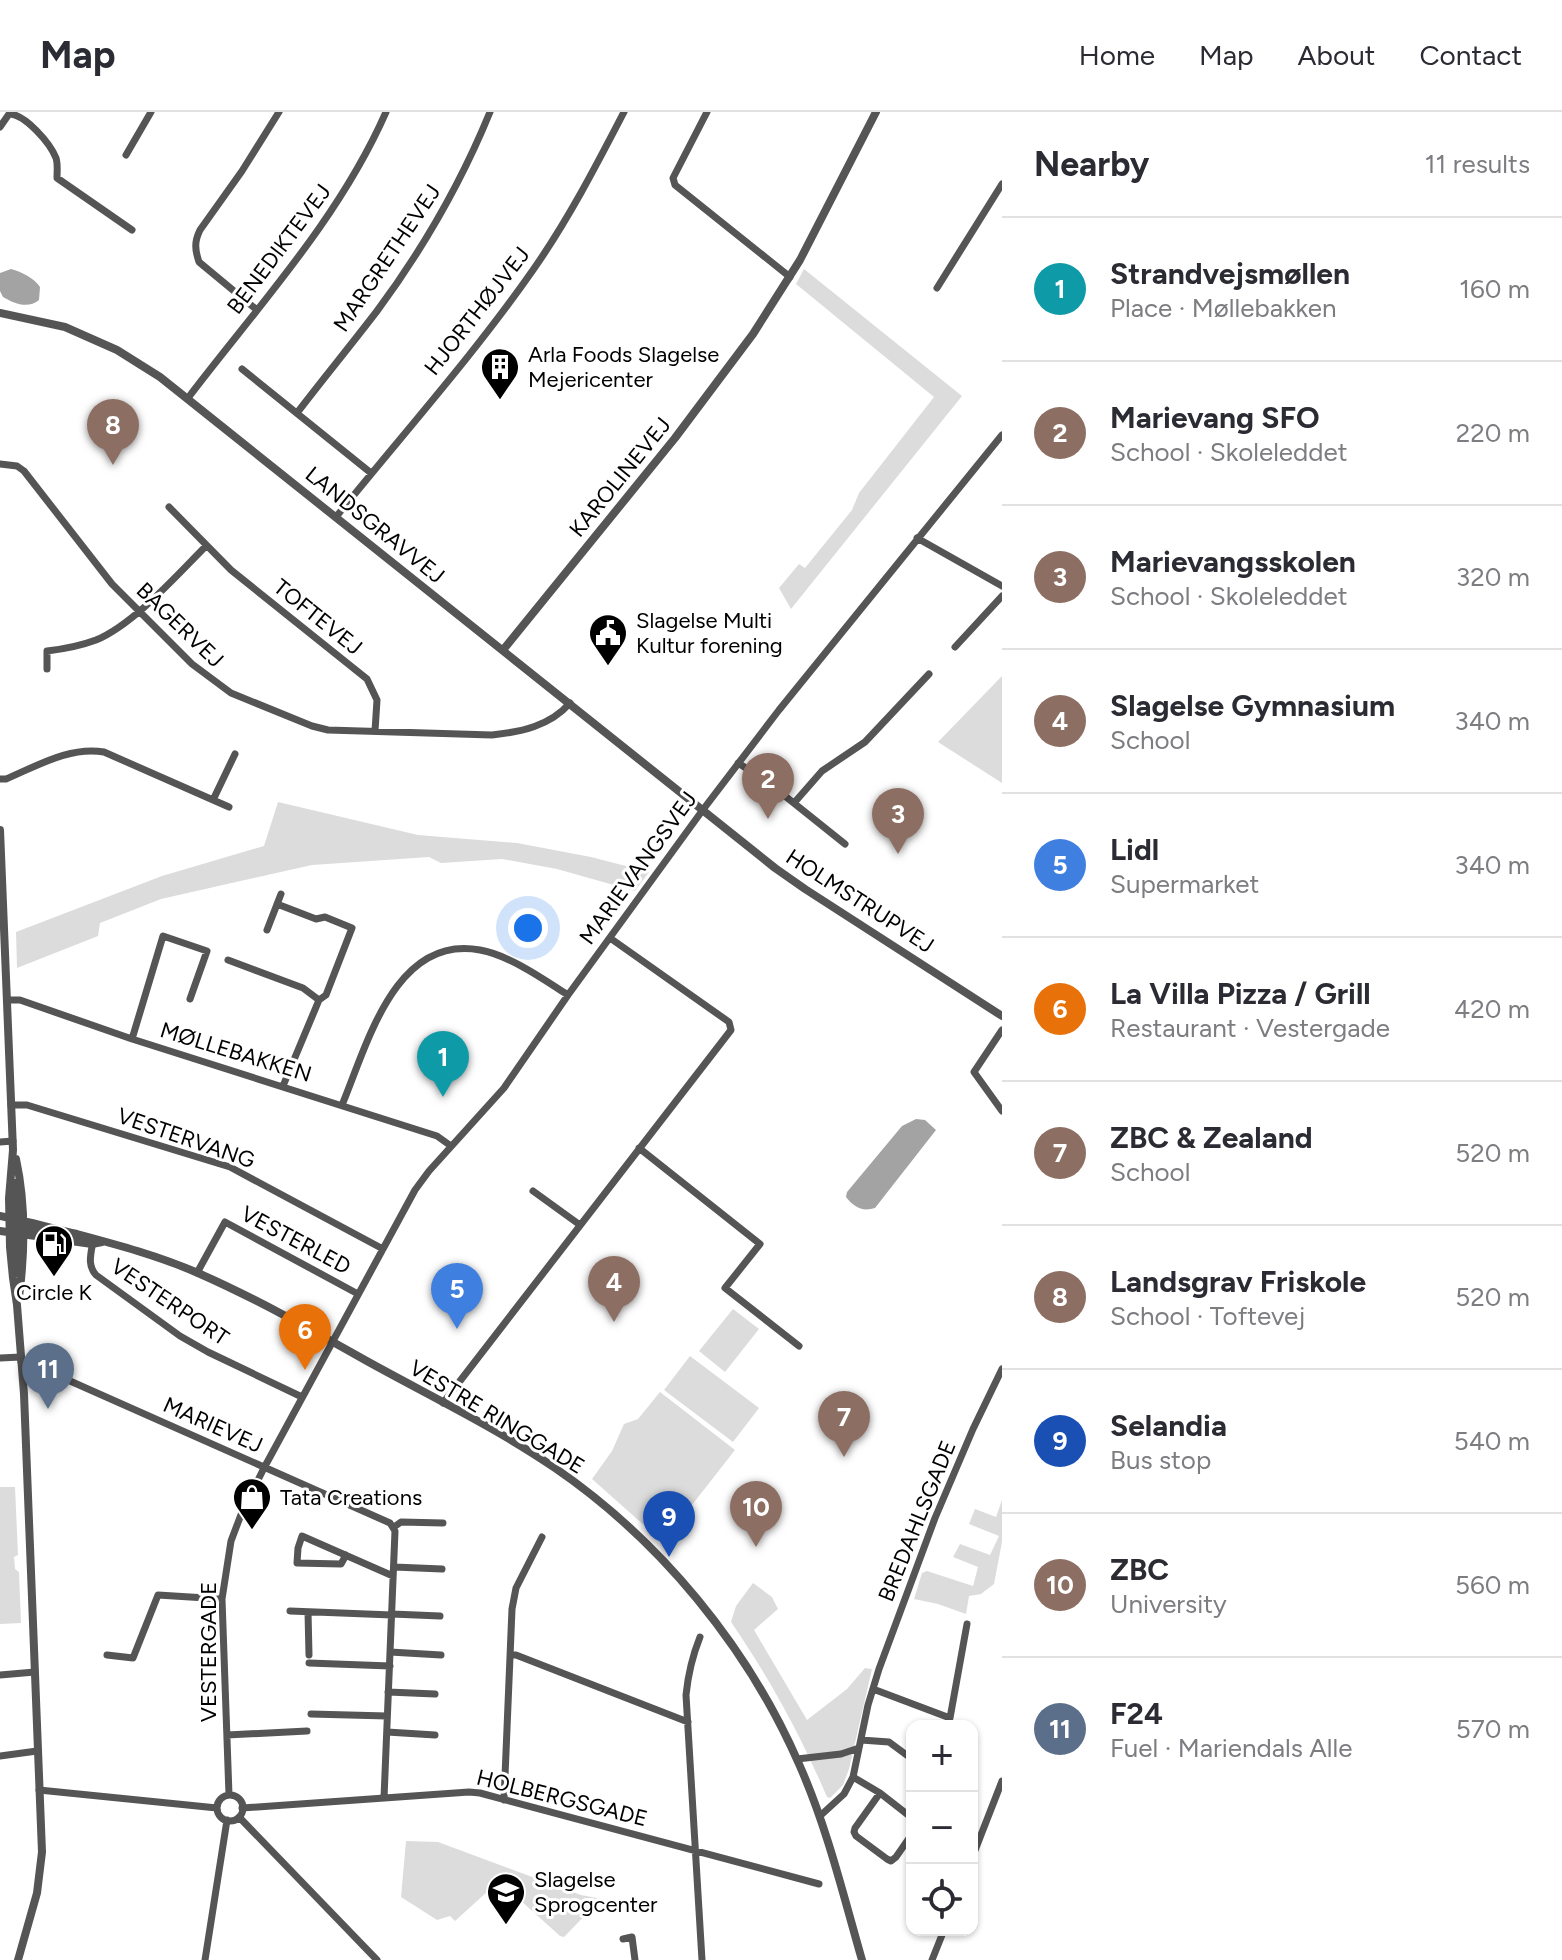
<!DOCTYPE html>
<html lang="en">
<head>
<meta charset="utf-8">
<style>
	body { margin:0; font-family:Figtree,sans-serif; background:#f7f7f7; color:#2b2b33 }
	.controls { position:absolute; right:24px; bottom:24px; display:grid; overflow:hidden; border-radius:16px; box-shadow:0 2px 6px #0004 }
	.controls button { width:72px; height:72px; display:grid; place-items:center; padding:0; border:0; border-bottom:2px solid #e1e1e2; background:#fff; color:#2b2b33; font:40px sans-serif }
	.you { position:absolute; left:528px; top:816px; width:28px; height:28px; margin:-20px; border:6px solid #fff; border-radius:50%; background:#1a73e8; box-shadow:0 0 0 12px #1a73e833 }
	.badge { display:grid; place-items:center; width:52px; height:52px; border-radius:50%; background:#0b8043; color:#fff; font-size:26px; font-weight:700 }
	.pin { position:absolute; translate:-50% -66px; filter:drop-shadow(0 2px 4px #0008) }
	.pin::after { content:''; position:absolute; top:42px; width:28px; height:24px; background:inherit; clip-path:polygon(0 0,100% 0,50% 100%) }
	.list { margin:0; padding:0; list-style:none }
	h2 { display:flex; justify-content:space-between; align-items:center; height:104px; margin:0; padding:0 32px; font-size:34px }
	h2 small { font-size:26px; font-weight:400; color:#7c7c81 }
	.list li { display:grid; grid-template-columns:52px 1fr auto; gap:24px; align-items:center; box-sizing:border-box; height:144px; padding:0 32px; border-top:2px solid #e1e1e2 }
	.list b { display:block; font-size:30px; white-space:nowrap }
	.list p { margin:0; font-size:26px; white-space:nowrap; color:#7c7c81 }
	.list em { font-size:26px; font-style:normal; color:#7c7c81 }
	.icon { flex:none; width:44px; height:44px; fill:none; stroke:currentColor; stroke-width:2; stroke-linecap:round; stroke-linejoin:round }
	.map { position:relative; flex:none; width:1002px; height:1848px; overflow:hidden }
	header { display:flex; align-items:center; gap:48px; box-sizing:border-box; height:112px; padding:0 40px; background:#fff; border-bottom:2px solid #e1e1e2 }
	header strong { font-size:38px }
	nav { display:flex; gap:44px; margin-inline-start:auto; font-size:28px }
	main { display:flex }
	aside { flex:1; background:#fff }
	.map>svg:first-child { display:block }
</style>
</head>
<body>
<header>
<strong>Map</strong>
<nav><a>Home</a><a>Map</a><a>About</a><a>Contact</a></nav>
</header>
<main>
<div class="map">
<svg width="1002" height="1848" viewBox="0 0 1002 1848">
	<rect width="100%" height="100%" fill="#fff"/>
	<path fill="#dcdcdc" d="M804 157 962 284 791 497 779 476 799 452 805 456 852 398 859 381 934 285 796 172Z
		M1002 564V671L938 630Z
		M278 690 418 723 517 731 591 745 649 760 635 779 557 757 502 747 441 751 429 745 312 753 161 787 100 811 98 824 17 856 16 820 162 764 264 734Z
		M733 1197 759 1217 725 1260 699 1239Z
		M690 1244 759 1296 733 1330 664 1278Z
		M660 1280 735 1338 663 1430 592 1367 612 1339 624 1312 638 1307Z
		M0 1375H15L18 1443 14 1445 15 1457 19 1460 21 1511 0 1512Z
		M1002 1388V1430L994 1472 981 1482 969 1484 966 1502 938 1492 914 1487 922 1461 927 1459 973 1474 978 1455 953 1445 960 1432 990 1443 999 1424 969 1412 975 1397 996 1405Z
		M753 1471 772 1485 778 1497 754 1518 807 1608 847 1577 865 1556 872 1557 849 1657 843 1673 830 1686 827 1685C800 1622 770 1567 731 1510L736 1494Z
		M406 1729 438 1730 581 1783 597 1786 595 1793 564 1825 560 1824 510 1779 502 1775 488 1779 455 1809 450 1804 437 1808 401 1785Z"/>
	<path fill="#a3a3a3" d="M11 157C22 160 34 166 40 175L39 188C28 197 15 192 3 185L0 179V161Z
		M916 1007 925 1008 936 1018 875 1096C862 1100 854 1095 846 1085L847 1080 902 1014Z"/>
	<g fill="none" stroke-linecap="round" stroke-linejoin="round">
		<path stroke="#555" stroke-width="7" d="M707 0 673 66 675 73 790 165
			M0 15 9 2C25 2 50 31 56 46 58 52 57 60 57 66L132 118
			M126 43 151 0
			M937 176 1002 72
			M257 198 199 150C195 138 194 130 200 118L242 59 279 0
			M242 257 371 361
			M188 286C258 194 339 107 386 0
			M297 301C323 267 351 233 377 199 423 137 461 71 490 0
			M0 352 17 354 24 359 112 472 192 552 231 581 312 614 328 618 492 623C521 620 550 614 570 591
			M169 395 231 458 367 567 377 588 375 619
			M336 405C402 323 473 244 533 158 568 108 596 54 624 0
			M917 426 1002 474
			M955 535 1002 484
			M47 557V539C64 537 80 534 96 528 134 512 176 464 206 434
			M738 651 765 668 845 732
			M0 667H6C37 654 70 634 104 640L229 695
			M213 688 235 642
			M794 691 822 659 865 630 929 562
			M267 818 281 782
			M228 848 303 876 319 888 326 883 352 816 325 805 316 807 277 792
			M7 888H20L132 927 437 1024 451 1034
			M1002 918 974 960 1002 999
			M132 927 163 824 207 839 190 887
			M283 974 319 888
			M11 993H27L230 1055 383 1137
			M342 993C367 933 395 822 480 838 509 843 543 867 568 883
			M0 1030 13 1029
			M639 1036 760 1132 725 1176 799 1234
			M533 1079 580 1113
			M93 1129C91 1142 87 1153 96 1163L180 1224 208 1240 302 1285
			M197 1161 225 1110 358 1182
			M0 1246 21 1245
			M21 1250 34 1253 390 1411 395 1419 384 1686
			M443 1291 731 918 729 910 610 826
			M394 1415 401 1410 443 1411
			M346 1443 341 1452 297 1451 298 1436 302 1424 393 1464
			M394 1455 442 1457
			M290 1499 392 1503
			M308 1500 309 1543
			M392 1502 440 1504
			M700 1525C692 1545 688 1563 686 1583L702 1848
			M390 1540 441 1543
			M107 1543 133 1546 158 1483 222 1487
			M511 1543H516L688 1610
			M309 1551 390 1554
			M0 1563 35 1560
			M873 1577 950 1606 967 1512
			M388 1580 435 1582
			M311 1602 387 1604
			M387 1620 435 1623
			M227 1623 307 1619
			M861 1628 889 1630 912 1647
			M0 1644 37 1639
			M797 1647 841 1642 859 1636
			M853 1665 880 1681 912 1706
			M39 1678 217 1696
			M880 1681 855 1716 854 1720 856 1724 887 1747 891 1749 896 1745 912 1722
			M229 1683 222 1487 231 1429 242 1400 264 1356 415 1078 429 1059 504 976 568 883 702 699 779 598 1002 323
			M217 1696a13 13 0 1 1 26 0a13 13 0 1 1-26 0Z
			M504 1688 512 1497 516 1476 542 1425
			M242 1696 469 1680 480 1681 819 1772
			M820 1704 844 1682 853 1665 868 1593 879 1557 935 1406 973 1317 1002 1257
			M239 1705 377 1848
			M972 1746 1002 1669
			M623 1827 632 1825 635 1848
			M205 1848 227 1708
			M932 1848 944 1818"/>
		<path stroke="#555" stroke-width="8" d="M0 201 65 215 117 238 160 265 775 756 805 777 1002 904
			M503 538 675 326 753 222 800 148 876 0
			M0 718 13 1038 9 1086 10 1135 13 1166 17 1193 24 1282 42 1740 37 1781 18 1848
			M16 1047C26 1093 25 1139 19 1185
			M15 1071 17 1113
			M0 1104C26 1109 51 1116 77 1122 118 1133 159 1144 198 1161 255 1186 310 1217 365 1248 428 1283 495 1315 555 1356 660 1428 748 1535 799 1652 827 1715 843 1782 862 1848
			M22 1116 56 1121
			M16 1118 17 1161
			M0 1119 92 1132 102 1130"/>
	</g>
	<defs>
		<symbol id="building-pin" viewBox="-11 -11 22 30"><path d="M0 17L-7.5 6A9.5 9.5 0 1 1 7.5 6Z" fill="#000" stroke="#fff"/><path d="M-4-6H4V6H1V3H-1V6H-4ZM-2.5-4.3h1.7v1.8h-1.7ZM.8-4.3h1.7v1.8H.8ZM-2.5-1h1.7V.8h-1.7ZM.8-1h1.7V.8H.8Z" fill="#fff"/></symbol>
		<symbol id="civic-pin" viewBox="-11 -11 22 30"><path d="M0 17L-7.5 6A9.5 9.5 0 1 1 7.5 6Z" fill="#000" stroke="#fff"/><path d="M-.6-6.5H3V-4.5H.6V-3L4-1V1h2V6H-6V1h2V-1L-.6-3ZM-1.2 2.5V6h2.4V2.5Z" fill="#fff"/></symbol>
		<symbol id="fuel-pin" viewBox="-11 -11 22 30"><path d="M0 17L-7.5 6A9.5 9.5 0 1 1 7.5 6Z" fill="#000" stroke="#fff"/><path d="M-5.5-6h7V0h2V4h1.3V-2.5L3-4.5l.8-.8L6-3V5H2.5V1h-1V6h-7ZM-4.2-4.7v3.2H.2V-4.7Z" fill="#fff"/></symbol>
		<symbol id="shop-pin" viewBox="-11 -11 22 30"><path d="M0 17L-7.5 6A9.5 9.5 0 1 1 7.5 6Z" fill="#000" stroke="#fff"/><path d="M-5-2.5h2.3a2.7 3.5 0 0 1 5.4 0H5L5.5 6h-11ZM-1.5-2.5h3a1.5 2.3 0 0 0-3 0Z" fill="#fff"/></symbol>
		<symbol id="school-pin" viewBox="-11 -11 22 30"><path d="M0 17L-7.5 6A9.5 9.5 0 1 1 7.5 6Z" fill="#000" stroke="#fff"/><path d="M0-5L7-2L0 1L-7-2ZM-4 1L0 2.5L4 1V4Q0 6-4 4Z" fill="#fff"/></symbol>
	</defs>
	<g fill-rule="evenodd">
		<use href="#building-pin" x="478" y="233" width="44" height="60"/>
		<use href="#civic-pin" x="586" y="499" width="44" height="60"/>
		<use href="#fuel-pin" x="32" y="1110" width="44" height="60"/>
		<use href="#shop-pin" x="230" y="1363" width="44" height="60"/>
		<use href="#school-pin" x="484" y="1758" width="44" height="60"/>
	</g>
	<g text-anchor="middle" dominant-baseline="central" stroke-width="6" stroke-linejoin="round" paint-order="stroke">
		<g font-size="22" fill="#000" stroke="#fff">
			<text transform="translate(279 137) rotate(-53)">BENEDIKTEVEJ</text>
			<text transform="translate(387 146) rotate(-56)">MARGRETHEVEJ</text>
			<text transform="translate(477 199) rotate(-52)">HJORTHØJVEJ</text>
			<text transform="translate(620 365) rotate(-51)">KAROLINEVEJ</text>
			<text transform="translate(375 413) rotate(39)">LANDSGRAVVEJ</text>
			<text transform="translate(318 505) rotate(39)">TOFTEVEJ</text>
			<text transform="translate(180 513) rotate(44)">BAGERVEJ</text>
			<text transform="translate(638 756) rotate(-54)">MARIEVANGSVEJ</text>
			<text transform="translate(860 789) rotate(33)">HOLMSTRUPVEJ</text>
			<text transform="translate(236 940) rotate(17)">MØLLEBAKKEN</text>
			<text transform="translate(186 1026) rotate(19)">VESTERVANG</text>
			<text transform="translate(296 1128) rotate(28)">VESTERLED</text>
			<text transform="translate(170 1190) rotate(34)">VESTERPORT</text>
			<text transform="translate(497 1305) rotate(31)">VESTRE RINGGADE</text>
			<text transform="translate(213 1313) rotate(24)">MARIEVEJ</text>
			<text transform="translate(917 1409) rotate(-68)">BREDAHLSGADE</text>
			<text transform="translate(208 1540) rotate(-90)">VESTERGADE</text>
			<text transform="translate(562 1686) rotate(14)">HOLBERGSGADE</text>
		</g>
		<g font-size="22" fill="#000" stroke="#fff" text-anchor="start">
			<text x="528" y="242">Arla Foods Slagelse<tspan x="528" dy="25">Mejericenter</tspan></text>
			<text x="636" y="508">Slagelse Multi<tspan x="636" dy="25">Kultur forening</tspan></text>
			<text x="54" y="1180" text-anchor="middle">Circle K</text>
			<text x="280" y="1385">Tata Creations</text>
			<text x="534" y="1767">Slagelse<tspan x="534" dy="25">Sprogcenter</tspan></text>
		</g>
	</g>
</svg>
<div class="controls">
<button>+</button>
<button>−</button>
<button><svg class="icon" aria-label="locate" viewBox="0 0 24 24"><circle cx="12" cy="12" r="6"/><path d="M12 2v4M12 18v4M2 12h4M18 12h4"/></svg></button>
</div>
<div class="you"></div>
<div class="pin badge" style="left:443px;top:985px;background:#0f9aa8">1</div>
<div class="pin badge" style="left:768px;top:707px;background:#8d6e63">2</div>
<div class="pin badge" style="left:898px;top:742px;background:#8d6e63">3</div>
<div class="pin badge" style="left:614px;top:1210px;background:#8d6e63">4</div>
<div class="pin badge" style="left:457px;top:1217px;background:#3f7fe0">5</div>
<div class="pin badge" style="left:305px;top:1258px;background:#e8710a">6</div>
<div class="pin badge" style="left:844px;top:1345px;background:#8d6e63">7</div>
<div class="pin badge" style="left:113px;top:353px;background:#8d6e63">8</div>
<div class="pin badge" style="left:669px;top:1445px;background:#1a4fb4">9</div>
<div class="pin badge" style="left:756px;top:1435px;background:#8d6e63">10</div>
<div class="pin badge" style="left:48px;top:1297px;background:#5c6f8a">11</div>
</div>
<aside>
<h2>Nearby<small>11 results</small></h2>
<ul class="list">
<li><span class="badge" style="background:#0f9aa8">1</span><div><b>Strandvejsmøllen</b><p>Place · Møllebakken</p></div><em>160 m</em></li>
<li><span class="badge" style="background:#8d6e63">2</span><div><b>Marievang SFO</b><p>School · Skoleleddet</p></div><em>220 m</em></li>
<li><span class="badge" style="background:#8d6e63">3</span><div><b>Marievangsskolen</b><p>School · Skoleleddet</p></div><em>320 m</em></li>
<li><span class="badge" style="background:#8d6e63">4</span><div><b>Slagelse Gymnasium</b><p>School</p></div><em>340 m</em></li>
<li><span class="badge" style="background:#3f7fe0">5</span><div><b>Lidl</b><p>Supermarket</p></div><em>340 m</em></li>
<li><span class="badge" style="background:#e8710a">6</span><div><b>La Villa Pizza / Grill</b><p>Restaurant · Vestergade</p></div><em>420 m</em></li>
<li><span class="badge" style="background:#8d6e63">7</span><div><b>ZBC &amp; Zealand</b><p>School</p></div><em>520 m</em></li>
<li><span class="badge" style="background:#8d6e63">8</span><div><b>Landsgrav Friskole</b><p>School · Toftevej</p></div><em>520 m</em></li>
<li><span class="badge" style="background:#1a4fb4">9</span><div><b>Selandia</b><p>Bus stop</p></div><em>540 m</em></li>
<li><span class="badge" style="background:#8d6e63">10</span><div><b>ZBC</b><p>University</p></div><em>560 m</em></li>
<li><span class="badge" style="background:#5c6f8a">11</span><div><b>F24</b><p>Fuel · Mariendals Alle</p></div><em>570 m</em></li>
</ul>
</aside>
</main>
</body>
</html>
